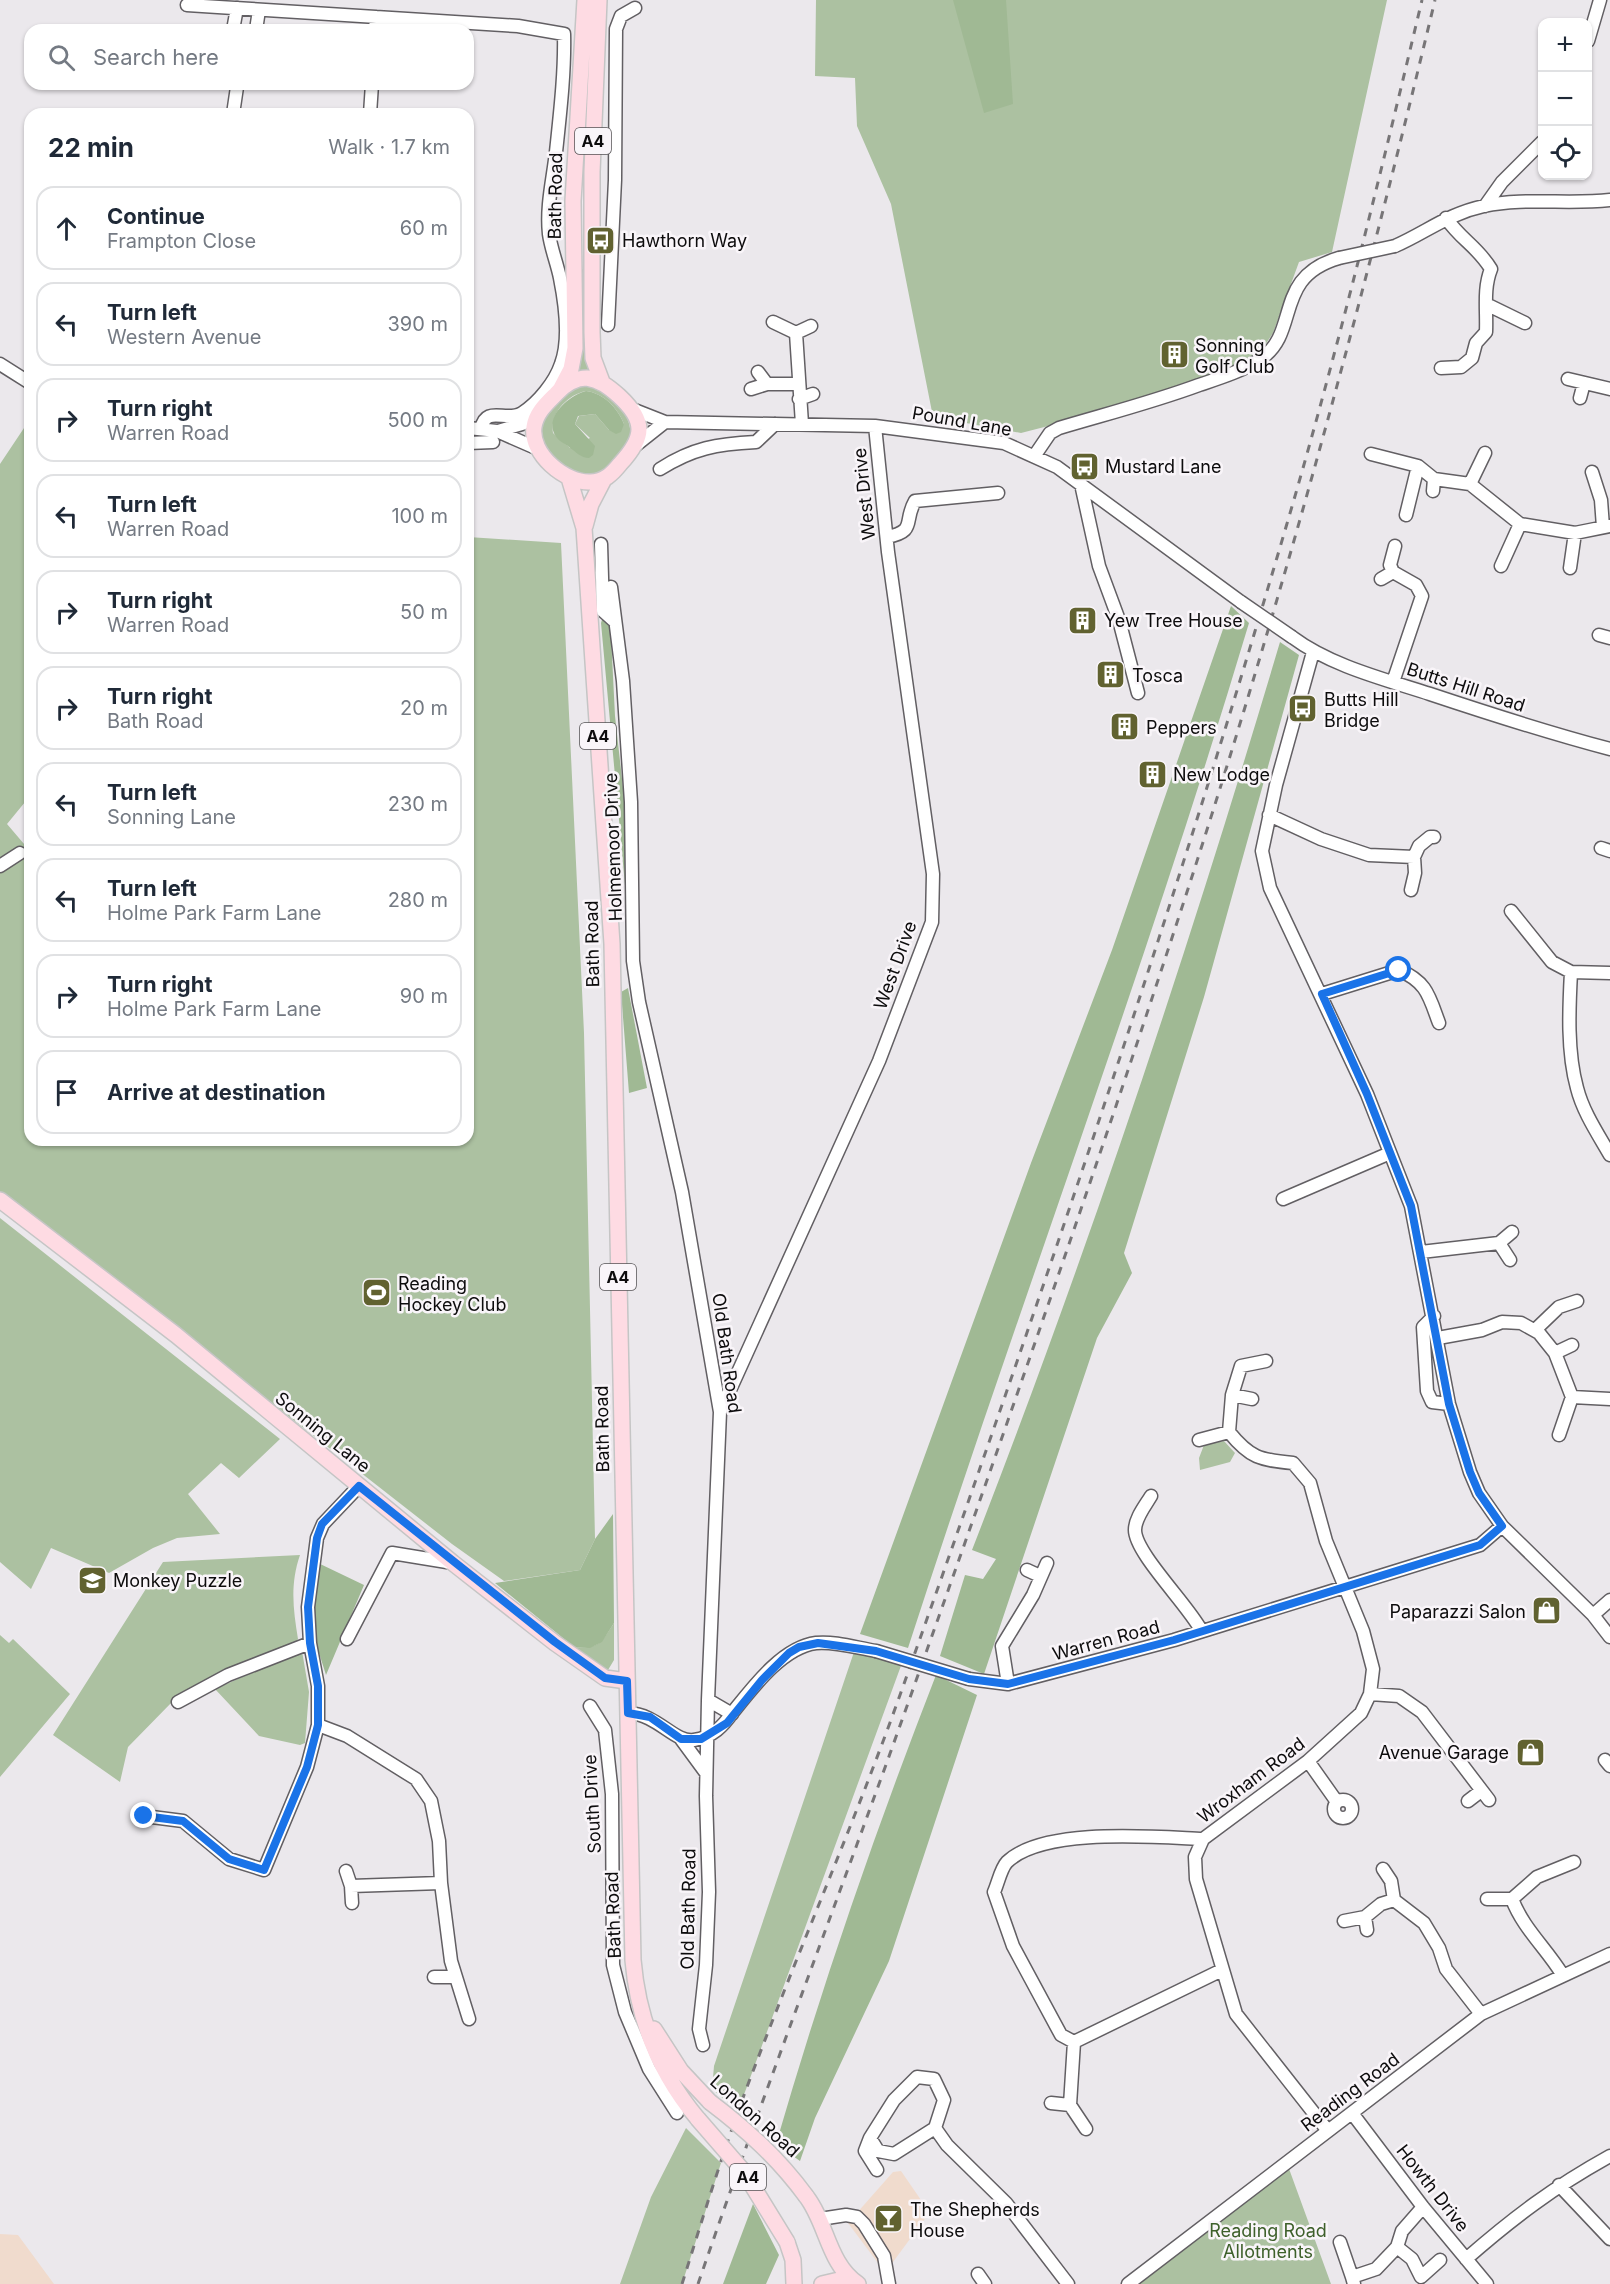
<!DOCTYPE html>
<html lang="en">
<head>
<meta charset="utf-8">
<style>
	body { margin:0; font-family:Inter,sans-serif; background:#f2f2f3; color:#1f2937 }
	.controls { position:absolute; right:18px; top:18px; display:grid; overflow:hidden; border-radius:12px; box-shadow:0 2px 4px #0004 }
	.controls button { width:54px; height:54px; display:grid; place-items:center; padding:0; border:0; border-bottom:2px solid #e0e1e3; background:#fff; color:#1f2937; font:30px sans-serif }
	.stop { position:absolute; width:18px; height:18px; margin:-14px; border:4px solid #1a73e8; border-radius:50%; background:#fff }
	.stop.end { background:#1a73e8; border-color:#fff; box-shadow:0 2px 6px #0008 }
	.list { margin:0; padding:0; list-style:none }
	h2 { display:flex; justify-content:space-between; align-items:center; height:78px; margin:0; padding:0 24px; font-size:26px }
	h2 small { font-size:20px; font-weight:400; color:#747a83 }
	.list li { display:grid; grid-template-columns:39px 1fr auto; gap:18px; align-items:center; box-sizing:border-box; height:84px; margin:0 12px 12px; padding:0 12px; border:2px solid #e0e1e3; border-radius:18px }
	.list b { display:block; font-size:22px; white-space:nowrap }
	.list p { margin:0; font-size:20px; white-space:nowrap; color:#747a83 }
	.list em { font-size:20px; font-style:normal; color:#747a83 }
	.icon { flex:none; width:33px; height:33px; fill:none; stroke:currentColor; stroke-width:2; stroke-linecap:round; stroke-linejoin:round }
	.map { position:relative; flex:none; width:1610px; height:2284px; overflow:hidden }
	.search { position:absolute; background:#fff; box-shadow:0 2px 4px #0004; left:24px; top:24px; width:450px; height:66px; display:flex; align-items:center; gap:15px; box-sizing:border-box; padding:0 21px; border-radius:18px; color:#747a83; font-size:22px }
	.panel { position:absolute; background:#fff; box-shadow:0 2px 4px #0004; left:24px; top:108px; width:450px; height:1038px; border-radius:18px }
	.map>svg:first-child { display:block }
</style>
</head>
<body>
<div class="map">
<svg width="1610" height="2284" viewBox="0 0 1610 2284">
	<rect width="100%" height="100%" fill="#ebe8ec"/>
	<path fill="#f0dbcd" d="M901 2171 921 2200 927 2216 890 2266 878 2263 848 2223 893 2172Z
		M0 2234 18 2235 54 2284H0Z"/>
	<path fill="#acc1a1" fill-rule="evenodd" d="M816 0H1387L1332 252 1299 262 1273 333 1257 357 1126 406 1021 433 933 417 891 204 857 126 855 78 815 76Z
		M586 209 590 372 577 373 579 274 584 267 583 210Z
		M584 385C598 387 606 394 616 403 644 432 627 455 598 474 592 475 585 476 579 475 568 472 542 447 540 435 537 413 567 390 584 385ZM586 391C603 393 618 408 624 424L609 430 595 414 579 416 575 424 590 438 570 448 553 433C550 413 567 395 586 391Z
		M30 419V796L7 824 30 851V1140H468V537L561 543 584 1033 595 1539 580 1570 504 1581 452 1544 0 1191V464Z
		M0 1218 280 1439 239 1478 221 1463 188 1494 220 1534 177 1538 153 1548 109 1573 51 1548 31 1589 0 1562Z
		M1224 1441 1235 1453 1230 1462 1200 1470 1199 1458 1204 1445Z
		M300 1555C290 1584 293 1609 298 1639L295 1644 173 1701 128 1747 120 1782 53 1735 163 1562Z
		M614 1623V1660L608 1670H603L574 1647C599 1649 601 1643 614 1623Z
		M0 1635 9 1643 13 1639 70 1694 0 1777Z
		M855 1649 902 1663 738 2111 712 2089 714 2066Z
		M302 1651 309 1692 305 1743 300 1745 259 1736 215 1689Z
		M686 2128 721 2163 682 2284H620L651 2197Z
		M1288 2166 1331 2284H1138Z"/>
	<path fill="#a0b994" d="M953 0H1006L1013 104 984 113Z
		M586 391C603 393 618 408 624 424L621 432 616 434 609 430 595 414 578 416 575 424 595 446 593 455 589 458C581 458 576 452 569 447 564 443 558 441 555 435 544 416 570 395 586 391Z
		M609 596 615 716 626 815 627 907 601 623Z
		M1231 606 1249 623C1146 968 1019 1305 908 1648L860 1634 1031 1163 1112 950Z
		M1280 642 1299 655 1204 997 1124 1253 1132 1273 1097 1338 984 1674 940 1656 965 1575 983 1579 996 1559 972 1550C1088 1252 1189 949 1280 642Z
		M628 988 647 1088 629 1093 621 992Z
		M613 1514 614 1623 602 1642 590 1648 574 1647 495 1583 580 1570 595 1539Z
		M316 1562 364 1585 326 1675 308 1618Z
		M936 1675 977 1695 889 1961 815 2118 800 2161 776 2144C822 1985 876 1829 936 1675Z
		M753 2204 779 2255 766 2284H723Z"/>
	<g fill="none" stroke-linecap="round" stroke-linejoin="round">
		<defs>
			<path id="minor" d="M187 5 518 26 564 34C565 72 560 114 556 152 553 179 546 206 549 234 551 249 557 263 560 278 565 303 570 340 561 364 555 382 538 403 522 413 506 423 486 404 481 429
				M233 30 237 8
				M256 30 259 10
				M375 30 376 17
				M1588 41 1600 0
				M233 114 237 87
				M370 114 372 84
				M1485 206 1502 182 1542 142
				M1395 246C1427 232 1447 214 1484 206 1525 197 1568 205 1610 200
				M1488 305 1525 323
				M773 322 796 333 802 424
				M608 325 615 180 616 29 621 16 635 8
				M796 333 811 326
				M0 364 30 383
				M1441 368 1461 367 1472 358 1476 343 1486 332C1487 310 1483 289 1491 269 1477 246 1461 240 1446 218
				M758 372 767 384
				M1568 379 1610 389
				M751 389 767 384H798
				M1580 398 1584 383
				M799 399 813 394
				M632 409 665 422 875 426 1004 443 1057 467 1241 602
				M468 428 497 431 538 449
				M498 431 522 424 539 413
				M468 443 493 442
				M636 445 665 422
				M1371 454 1418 466 1434 479 1470 484 1520 524 1575 533 1610 526
				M1035 455 1050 433 1059 428C1106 414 1153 402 1199 385 1220 378 1243 371 1262 358 1300 331 1273 277 1339 258
				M660 469C693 448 717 444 756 442L775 424
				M1592 472 1601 500 1603 527
				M1081 484 1099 566 1119 620 1138 693
				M1470 484 1485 453
				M1433 491 1434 479
				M1406 515 1418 466
				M887 537C917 531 903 522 915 501L998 493
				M601 544 603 611 613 620
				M1501 566 1520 524
				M1570 568 1575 533
				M1393 572 1390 565 1395 546
				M1381 579 1393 572 1416 585 1422 596 1393 682
				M611 587 623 681 631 802 633 961 639 1002 682 1192 720 1412 708 1700 706 1796 709 1892 706 1965 699 2029 703 2045
				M1599 635 1610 638
				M1292 637C1331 666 1384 679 1430 694 1490 714 1549 733 1610 749
				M1313 652 1276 785 1262 851 1270 888 1367 1094 1411 1206 1449 1404 1470 1472 1479 1493 1502 1526 1593 1615 1610 1637
				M1269 815 1321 839 1369 855 1414 857 1419 846 1430 837H1434
				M1601 848 1610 851
				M0 866 20 853
				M1411 890 1415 873 1414 857
				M1511 911 1552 962 1571 972
				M1610 973 1571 972C1569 1009 1567 1052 1577 1088 1583 1112 1598 1134 1610 1155
				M1322 994 1399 970C1427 982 1429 996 1439 1023
				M1283 1199 1390 1153
				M1499 1243 1510 1260
				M1421 1252 1499 1243 1512 1232
				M1434 1316 1423 1327 1427 1391 1432 1402 1449 1404
				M1535 1330 1559 1307 1577 1301
				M1438 1338 1482 1330 1502 1322 1521 1323 1539 1333 1555 1353 1572 1397 1610 1399
				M1555 1353 1572 1345
				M1266 1361 1241 1366 1232 1395 1229 1432C1250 1458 1260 1460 1293 1463L1310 1483 1326 1541 1363 1631 1373 1669 1370 1694 1361 1713 1308 1761 1203 1839 1195 1857 1196 1879 1236 2014 1328 2131
				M1232 1395 1252 1399
				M720 1412 879 1061 932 922 933 874 888 552 875 426
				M1559 1435 1572 1397
				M1199 1440 1229 1432
				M1151 1496C1145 1506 1135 1518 1135 1530 1135 1553 1188 1605 1201 1630
				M1027 1570 1040 1576
				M1593 1615 1610 1600
				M347 1639 392 1553 453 1563
				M969 1679 1008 1684 1174 1640 1480 1545 1502 1526
				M1008 1684 1002 1646 1033 1595 1047 1563
				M1370 1694 1399 1696 1422 1712 1489 1800
				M708 1700 732 1714
				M178 1702 228 1675 310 1643
				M590 1706 605 1730 612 1794 613 1965 625 2012 649 2069 677 2113
				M628 1713C658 1714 674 1743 694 1740 713 1737 723 1726 733 1712 753 1687 783 1647 816 1643 835 1641 857 1648 876 1651
				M318 1725 347 1736 416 1779 431 1801 439 1841 441 1883 451 1961 469 2019
				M681 1739 706 1773
				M1605 1760 1610 1766
				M1308 1761 1337 1802
				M1334 1809a9 9 0 1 1 18 0a9 9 0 1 1-18 0Z
				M1468 1801 1481 1791
				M144 1816 183 1821 229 1859 264 1870 307 1767 318 1725V1686L310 1643 308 1607 317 1538 323 1524 359 1486
				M1203 1839C1155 1837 1043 1827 1007 1862 1001 1868 998 1883 994 1892L1013 1946 1061 2035 1074 2042 1222 1970
				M1383 1869 1391 1881 1394 1900
				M346 1871 351 1886 441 1883
				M351 1886 352 1903
				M1487 1899H1512C1523 1928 1546 1948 1562 1974
				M1512 1899 1537 1877 1574 1862
				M1344 1921 1365 1917
				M1367 1930 1365 1917 1381 1904 1394 1900 1424 1923 1439 1948 1446 1969 1481 2014
				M434 1977H455
				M1074 2042 1070 2105 1086 2129
				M917 2077 934 2079 944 2100 935 2128 894 2154 878 2151 870 2138 894 2100Z
				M1051 2103 1070 2105
				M1352 2113 1423 2207 1487 2284
				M935 2128 947 2145 1006 2203 1068 2284
				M870 2138 865 2151 877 2170
				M1559 2185 1610 2239
				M1423 2207 1402 2231 1397 2247 1412 2259 1421 2277 1440 2260
				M820 2219 846 2215 857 2217 864 2224 884 2256 889 2284
				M1340 2242 1352 2277
				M1466 2259C1514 2217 1554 2187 1610 2156
				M978 2274 985 2284
				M1128 2284 1481 2014 1610 1954
				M1354 2284 1352 2277 1376 2269 1397 2247"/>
			<path id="major" d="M599 0 592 172V332L593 358 602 382
				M587 378C600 380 609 387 619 396 646 421 645 437 620 464 612 474 604 482 590 482 565 483 530 454 534 427 536 413 546 404 556 394 565 384 574 378 587 378Z
				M560 390 571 369 575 348 573 201 585 0
				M569 478 584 528 612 944 633 1960C638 2019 660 2074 698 2119
				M585 526 591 504 604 479
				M0 1200 176 1335 453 1563 555 1643 605 1678 627 1681
				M654 2029 681 2071 710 2102
				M806 2196C827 2223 828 2264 858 2284
				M787 2242 793 2260 794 2284
				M822 2284 839 2280 855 2283"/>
		</defs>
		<use href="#minor" stroke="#625f63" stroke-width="15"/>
		<use href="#major" stroke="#c5c5c5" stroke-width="18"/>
		<use href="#minor" stroke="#fff" stroke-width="12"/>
		<use href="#major" stroke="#fedbe3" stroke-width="15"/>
		<path stroke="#777577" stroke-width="3" stroke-dasharray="8 8" stroke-linecap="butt" d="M682 2284C705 2211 727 2138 755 2066 802 1942 855 1821 900 1695 1040 1301 1176 905 1293 503 1341 337 1382 168 1422 0
			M698 2284C758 2109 824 1936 887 1762 990 1474 1091 1186 1186 895 1282 600 1363 301 1435 0"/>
		<defs>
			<path id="minor-bridge" d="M1339 258 1395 246
				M1241 602 1292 637
				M876 1651 969 1679"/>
			<path id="major-bridge" d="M710 2102C747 2130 778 2158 806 2196
				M698 2119 744 2172 787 2242"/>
		</defs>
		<use href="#minor-bridge" stroke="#625f63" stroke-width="15" stroke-linecap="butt"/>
		<use href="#major-bridge" stroke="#c5c5c5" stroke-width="18" stroke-linecap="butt"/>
		<use href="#minor-bridge" stroke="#fff" stroke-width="12"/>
		<use href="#major-bridge" stroke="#fedbe3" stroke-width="15"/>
	</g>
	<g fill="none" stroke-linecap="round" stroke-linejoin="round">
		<path stroke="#1a73e8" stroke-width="8" d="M144 1816 183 1821 229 1859 264 1870 307 1767 318 1725V1686L310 1643 308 1607 317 1538 322 1524 359 1486 555 1642 605 1678 627 1681 628 1713 650 1717 681 1739H701L727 1723 762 1680 789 1653 799 1647 818 1643 876 1651 969 1679 1008 1684 1174 1640 1480 1545 1502 1526 1479 1493 1470 1472 1449 1404 1411 1206 1367 1094 1322 994 1399 970"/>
	</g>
	<defs>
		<symbol id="bus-square" viewBox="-11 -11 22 22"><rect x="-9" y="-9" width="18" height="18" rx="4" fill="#616230" stroke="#f9f5f9"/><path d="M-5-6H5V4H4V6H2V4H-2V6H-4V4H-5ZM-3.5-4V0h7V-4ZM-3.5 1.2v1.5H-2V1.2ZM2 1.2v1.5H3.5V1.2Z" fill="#fff"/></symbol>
		<symbol id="building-square" viewBox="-11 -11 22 22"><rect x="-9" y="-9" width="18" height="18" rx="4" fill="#616230" stroke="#f9f5f9"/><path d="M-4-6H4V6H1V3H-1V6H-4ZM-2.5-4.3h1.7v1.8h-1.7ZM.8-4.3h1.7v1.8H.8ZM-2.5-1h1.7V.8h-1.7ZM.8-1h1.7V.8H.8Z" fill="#fff"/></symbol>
		<symbol id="stadium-square" viewBox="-11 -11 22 22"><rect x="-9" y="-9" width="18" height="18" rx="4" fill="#616230" stroke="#f9f5f9"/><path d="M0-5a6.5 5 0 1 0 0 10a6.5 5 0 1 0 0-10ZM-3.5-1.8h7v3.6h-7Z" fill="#fff"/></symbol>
		<symbol id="school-square" viewBox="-11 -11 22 22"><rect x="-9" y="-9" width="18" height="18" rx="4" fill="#616230" stroke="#f9f5f9"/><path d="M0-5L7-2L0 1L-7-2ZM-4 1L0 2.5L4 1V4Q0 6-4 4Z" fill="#fff"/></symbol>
		<symbol id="shop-square" viewBox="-11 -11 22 22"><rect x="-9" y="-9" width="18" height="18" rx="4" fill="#616230" stroke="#f9f5f9"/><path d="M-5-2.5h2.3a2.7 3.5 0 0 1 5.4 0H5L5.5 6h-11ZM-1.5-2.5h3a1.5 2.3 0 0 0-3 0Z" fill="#fff"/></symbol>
		<symbol id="bar-square" viewBox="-11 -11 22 22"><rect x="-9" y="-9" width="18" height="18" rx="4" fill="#616230" stroke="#f9f5f9"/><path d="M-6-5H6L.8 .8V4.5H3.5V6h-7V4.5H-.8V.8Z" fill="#fff"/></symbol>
	</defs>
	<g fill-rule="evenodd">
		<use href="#bus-square" x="584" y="224" width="33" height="33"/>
		<use href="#building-square" x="1158" y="338" width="33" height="33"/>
		<use href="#bus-square" x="1068" y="450" width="33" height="33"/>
		<use href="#building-square" x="1066" y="604" width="33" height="33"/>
		<use href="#building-square" x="1094" y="658" width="33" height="33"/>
		<use href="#bus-square" x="1286" y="692" width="33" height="33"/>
		<use href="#building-square" x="1108" y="710" width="33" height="33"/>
		<use href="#building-square" x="1136" y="758" width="33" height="33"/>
		<use href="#stadium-square" x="360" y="1276" width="33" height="33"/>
		<use href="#school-square" x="76" y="1564" width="33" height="33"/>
		<use href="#shop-square" x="1530" y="1594" width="33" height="33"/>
		<use href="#shop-square" x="1514" y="1736" width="33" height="33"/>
		<use href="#bar-square" x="872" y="2202" width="33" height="33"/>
	</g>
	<g text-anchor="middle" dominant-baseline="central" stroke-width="5" stroke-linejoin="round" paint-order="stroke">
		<g fill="#f9f5f9" stroke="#545254" stroke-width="1.5">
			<rect x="575" y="128" width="36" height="26" rx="4.5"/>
			<rect x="580" y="723" width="36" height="26" rx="4.5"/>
			<rect x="600" y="1264" width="36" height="26" rx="4.5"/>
			<rect x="730" y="2164" width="36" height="26" rx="4.5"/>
		</g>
		<g font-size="16" font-weight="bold" fill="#0d0c0d">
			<text x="593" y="141">A4</text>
			<text x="598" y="736">A4</text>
			<text x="618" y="1277">A4</text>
			<text x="748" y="2177">A4</text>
		</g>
		<g font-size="18" fill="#0d0c0d" stroke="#f9f5f9">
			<text transform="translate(555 196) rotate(-89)">Bath Road</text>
			<text transform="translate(962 421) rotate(10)">Pound Lane</text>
			<text transform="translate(864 494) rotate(-96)">West Drive</text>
			<text transform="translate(1466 687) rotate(18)">Butts Hill Road</text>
			<text transform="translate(613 847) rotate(-92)">Holmemoor Drive</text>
			<text transform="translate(592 944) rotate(-91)">Bath Road</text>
			<text transform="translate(895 965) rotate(-70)">West Drive</text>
			<text transform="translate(727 1353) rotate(82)">Old Bath Road</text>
			<text transform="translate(602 1429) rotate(-91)">Bath Road</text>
			<text transform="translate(323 1432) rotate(39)">Sonning Lane</text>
			<text transform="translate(1106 1640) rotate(-15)">Warren Road</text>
			<text transform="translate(1251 1780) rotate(-37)">Wroxham Road</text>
			<text transform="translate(592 1804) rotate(-93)">South Drive</text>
			<text transform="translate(688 1909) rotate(-89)">Old Bath Road</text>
			<text transform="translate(613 1915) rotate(-92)">Bath Road</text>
			<text transform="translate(1350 2092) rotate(-37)">Reading Road</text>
			<text transform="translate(755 2116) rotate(42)">London Road</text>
			<text transform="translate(1433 2188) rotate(52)">Howth Drive</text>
		</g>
		<g font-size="18" fill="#0d0c0d" stroke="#f9f5f9" text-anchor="start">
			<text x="622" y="240">Hawthorn Way</text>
			<text x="1195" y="345">Sonning<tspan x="1195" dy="21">Golf Club</tspan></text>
			<text x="1105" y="466">Mustard Lane</text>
			<text x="1104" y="620">Yew Tree House</text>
			<text x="1132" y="675">Tosca</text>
			<text x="1324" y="699">Butts Hill<tspan x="1324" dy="21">Bridge</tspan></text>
			<text x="1146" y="727">Peppers</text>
			<text x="1173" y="774">New Lodge</text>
			<text x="398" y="1283">Reading<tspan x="398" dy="21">Hockey Club</tspan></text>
			<text x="113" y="1580">Monkey Puzzle</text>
			<text x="1526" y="1611" text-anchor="end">Paparazzi Salon</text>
			<text x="1509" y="1752" text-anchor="end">Avenue Garage</text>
			<text x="910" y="2209">The Shepherds<tspan x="910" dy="21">House</tspan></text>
		</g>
		<g font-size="18" fill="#3e602b" stroke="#f9f5f9">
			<text x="1268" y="2230">Reading Road<tspan x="1268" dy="21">Allotments</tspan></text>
		</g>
	</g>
</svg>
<div class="controls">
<button>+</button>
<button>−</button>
<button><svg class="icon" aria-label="locate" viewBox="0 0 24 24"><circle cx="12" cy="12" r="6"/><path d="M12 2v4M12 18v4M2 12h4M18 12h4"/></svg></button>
</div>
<div class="stop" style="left:1399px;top:970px"></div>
<div class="stop end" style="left:144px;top:1816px"></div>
<div class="search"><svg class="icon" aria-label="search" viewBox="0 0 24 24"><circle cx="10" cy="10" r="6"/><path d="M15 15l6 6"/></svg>Search here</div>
<section class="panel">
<h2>22 min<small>Walk · 1.7 km</small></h2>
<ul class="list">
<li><svg class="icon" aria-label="ahead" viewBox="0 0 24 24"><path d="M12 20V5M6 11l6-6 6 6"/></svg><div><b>Continue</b><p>Frampton Close</p></div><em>60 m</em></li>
<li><svg class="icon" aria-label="left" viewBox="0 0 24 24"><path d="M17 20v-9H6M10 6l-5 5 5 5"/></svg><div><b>Turn left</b><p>Western Avenue</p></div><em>390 m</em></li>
<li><svg class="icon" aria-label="right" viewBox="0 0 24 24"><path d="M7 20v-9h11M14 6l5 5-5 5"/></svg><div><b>Turn right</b><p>Warren Road</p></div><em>500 m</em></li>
<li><svg class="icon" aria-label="left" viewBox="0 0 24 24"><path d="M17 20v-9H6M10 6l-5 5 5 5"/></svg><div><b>Turn left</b><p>Warren Road</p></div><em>100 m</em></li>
<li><svg class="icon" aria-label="right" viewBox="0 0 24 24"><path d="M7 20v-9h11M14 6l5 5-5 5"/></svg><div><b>Turn right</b><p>Warren Road</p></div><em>50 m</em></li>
<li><svg class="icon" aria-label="right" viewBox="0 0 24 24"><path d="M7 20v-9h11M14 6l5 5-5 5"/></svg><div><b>Turn right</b><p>Bath Road</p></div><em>20 m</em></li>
<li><svg class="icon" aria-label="left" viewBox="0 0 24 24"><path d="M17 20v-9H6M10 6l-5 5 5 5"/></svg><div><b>Turn left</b><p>Sonning Lane</p></div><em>230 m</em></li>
<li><svg class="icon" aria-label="left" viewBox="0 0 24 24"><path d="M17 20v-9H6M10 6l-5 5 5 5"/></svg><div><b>Turn left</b><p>Holme Park Farm Lane</p></div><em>280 m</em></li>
<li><svg class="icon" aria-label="right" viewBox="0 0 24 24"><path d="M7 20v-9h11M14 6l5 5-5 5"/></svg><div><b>Turn right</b><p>Holme Park Farm Lane</p></div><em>90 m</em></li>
<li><svg class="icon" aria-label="arrive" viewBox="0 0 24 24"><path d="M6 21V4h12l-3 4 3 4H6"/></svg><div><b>Arrive at destination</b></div></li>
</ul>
</section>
</div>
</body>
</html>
